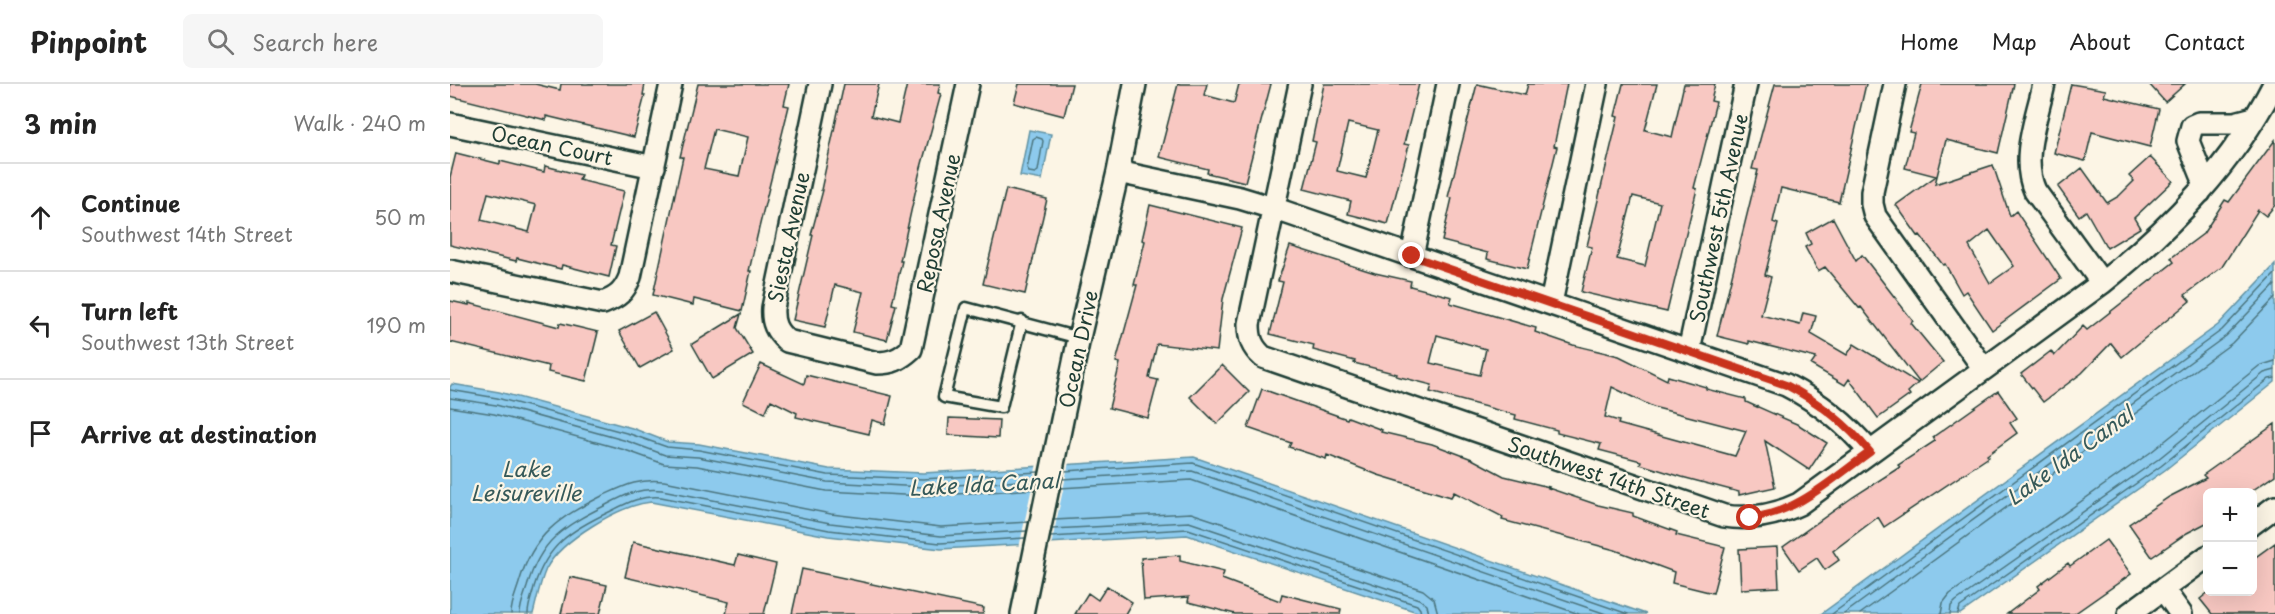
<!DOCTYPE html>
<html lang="en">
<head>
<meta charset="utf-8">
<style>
	body { margin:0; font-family:"Playpen Sans",sans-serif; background:#f6f6f6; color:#222 }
	.controls { position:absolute; right:18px; bottom:18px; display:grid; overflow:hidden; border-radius:9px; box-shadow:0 6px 24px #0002 }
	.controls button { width:54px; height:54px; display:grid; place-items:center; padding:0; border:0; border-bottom:2px solid #e0e0e0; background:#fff; color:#222; font:30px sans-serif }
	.stop { position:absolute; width:18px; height:18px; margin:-14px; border:4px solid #c8321e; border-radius:50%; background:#fff }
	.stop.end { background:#c8321e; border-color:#fff; box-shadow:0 2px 6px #0008 }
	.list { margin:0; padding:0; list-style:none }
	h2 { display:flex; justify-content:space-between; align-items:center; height:78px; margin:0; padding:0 24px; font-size:26px }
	h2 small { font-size:20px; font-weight:400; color:#767676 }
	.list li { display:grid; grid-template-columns:39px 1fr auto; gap:18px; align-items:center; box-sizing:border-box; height:108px; padding:0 24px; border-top:2px solid #e0e0e0 }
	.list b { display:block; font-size:22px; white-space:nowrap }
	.list p { margin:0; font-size:20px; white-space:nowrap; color:#767676 }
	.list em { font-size:20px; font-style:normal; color:#767676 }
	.icon { flex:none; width:33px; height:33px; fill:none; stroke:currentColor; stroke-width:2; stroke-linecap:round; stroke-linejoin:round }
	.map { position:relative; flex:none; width:1825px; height:530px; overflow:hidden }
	header { display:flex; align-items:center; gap:36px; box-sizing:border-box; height:84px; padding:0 30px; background:#fff; border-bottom:2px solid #e0e0e0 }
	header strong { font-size:28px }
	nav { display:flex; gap:33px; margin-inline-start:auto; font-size:21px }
	.search { width:420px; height:54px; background:#f6f6f6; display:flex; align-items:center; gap:15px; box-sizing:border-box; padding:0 21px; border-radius:9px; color:#767676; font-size:22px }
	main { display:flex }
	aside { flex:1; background:#fff }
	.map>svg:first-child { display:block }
</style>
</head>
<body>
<header>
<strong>Pinpoint</strong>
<div class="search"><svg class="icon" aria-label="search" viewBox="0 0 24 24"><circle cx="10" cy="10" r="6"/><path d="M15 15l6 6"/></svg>Search here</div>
<nav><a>Home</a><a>Map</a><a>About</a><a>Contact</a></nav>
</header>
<main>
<aside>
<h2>3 min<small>Walk · 240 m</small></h2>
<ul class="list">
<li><svg class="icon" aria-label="ahead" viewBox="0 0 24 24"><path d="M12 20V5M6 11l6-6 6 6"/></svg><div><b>Continue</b><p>Southwest 14th Street</p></div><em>50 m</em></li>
<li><svg class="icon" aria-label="left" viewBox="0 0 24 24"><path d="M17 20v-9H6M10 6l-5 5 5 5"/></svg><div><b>Turn left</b><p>Southwest 13th Street</p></div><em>190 m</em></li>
<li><svg class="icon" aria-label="arrive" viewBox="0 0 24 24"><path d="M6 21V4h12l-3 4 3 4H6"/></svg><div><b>Arrive at destination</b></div></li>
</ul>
</aside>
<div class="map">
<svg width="1825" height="530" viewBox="0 0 1825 530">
	<rect width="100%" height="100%" fill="#fcf5e5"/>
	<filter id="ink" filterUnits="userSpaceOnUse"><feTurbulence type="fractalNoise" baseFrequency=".0167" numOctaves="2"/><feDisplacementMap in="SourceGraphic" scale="12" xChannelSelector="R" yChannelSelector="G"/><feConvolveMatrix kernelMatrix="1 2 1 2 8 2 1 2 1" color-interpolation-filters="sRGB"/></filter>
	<g filter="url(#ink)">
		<path fill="#8dcaed" stroke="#6192a3" stroke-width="1.5" d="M579 46 601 50 592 96 570 92Z
			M1825 181V298L1715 386 1510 530H1371L1768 241Z
			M2 300 49 308 182 344 218 358 249 360 379 385 473 389 744 373 1196 530H973L737 451 491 465 378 452 201 418C170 421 111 456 96 485 90 498 87 515 83 530H0V303Z"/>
		<path fill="#fcf5e5" d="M619 378 601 462 569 464 587 379Z"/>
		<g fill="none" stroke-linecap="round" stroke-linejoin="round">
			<path stroke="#4b757e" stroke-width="1.5" d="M586 53 592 55 593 57 588 87 585 89 579 88 577 85 583 55Z
				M0 306 47 314 180 350 217 363 249 366 378 391 473 395 589 388
				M0 314 46 321 177 357 215 371 248 373 377 398 473 403 587 396
				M0 323 44 330 175 366 214 380 247 382 376 407 473 412 586 405
				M614 387 743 379 1178 530
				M612 395 742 387 1156 530
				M610 404 741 396 1129 530
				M604 436 741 429 973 506 984 515 988 530
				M602 445 739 438 969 515 977 521 979 530
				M600 453 738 445 967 521 970 525 971 530
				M61 530C61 519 66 509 69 499 83 450 109 434 152 412 174 402 189 394 214 397L381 430 491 443 579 438
				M70 530C70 521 74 512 77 503 90 456 114 442 156 421 175 411 190 403 212 406L380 439 491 452 577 447
				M78 530C78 521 82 512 84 503 97 461 121 446 159 428 177 419 191 411 211 413L379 446 490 459 575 454
				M1382 530 1772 246 1825 190
				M1394 530 1776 252 1825 201
				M1410 530 1782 259 1825 214
				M1491 530 1493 519 1500 510 1701 368 1809 282 1825 277
				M1500 530 1501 522 1506 517 1707 376 1814 289 1825 286
				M1508 530 1510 523 1711 382 1819 295 1825 294"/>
		</g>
		<path fill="#f8c8c2" stroke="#1f3d34" stroke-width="1.5" fill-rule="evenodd" d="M0 0H85L110 6 111 0H195L193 11H195L184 53 96 32V36L0 12Z
			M248 0H339L334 21 339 22 309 144 299 187H301L292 227 244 215 243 221 203 211 233 73H230ZM264 45 298 53 289 92 254 85Z
			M394 0H429L421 32 448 39 457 0H490L488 9 491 10 469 91 450 177H452L442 220 446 221 437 256 403 248 413 208 385 201 375 243 343 236 363 151H361L373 106H371Z
			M569 0H622L614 32 564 19Z
			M728 0H757L754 11 784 19 789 0H821L795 98 757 89 758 85 709 73Z
			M874 0H969L954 60 959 61 938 140 898 130 901 117 854 105 866 58 862 57ZM898 39 928 46 916 94 887 87Z
			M1027 0 1075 11 1078 0H1117L1104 62 1107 63 1077 185 1037 175 1038 169 992 157 1002 114 998 113Z
			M1173 0H1207L1195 46 1222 53 1234 0H1265L1261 17 1266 18 1244 104 1247 105 1217 228 1131 208 1142 163 1137 162 1168 33 1165 32ZM1183 112 1210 119 1195 182 1167 175Z
			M1325 0H1416L1389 118 1331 104 1323 138 1328 140 1315 191 1321 193 1311 231 1350 241 1353 229 1366 232 1361 250 1397 271 1404 260 1468 299 1458 308 1460 311 1428 334 1399 295 1395 301 1361 281 1366 274 1299 257V260L1267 252 1308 86 1302 85Z
			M1472 0H1564L1548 69 1496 56 1485 100 1543 81 1560 132 1566 127 1611 195 1542 246 1516 207 1512 210 1495 180 1493 181 1470 151 1468 152 1446 121 1486 92 1455 84 1464 49 1459 48ZM1539 146 1564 182 1540 199 1519 162Z
			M1621 0 1656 6 1654 12 1709 25 1700 63 1642 48 1635 77 1604 69Z
			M1699 0H1735L1715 18Z
			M1825 56V121L1816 132 1808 126 1772 183 1735 211 1740 217 1672 273 1661 259 1632 289 1593 318 1571 290 1601 267 1604 272 1633 242 1637 246 1724 178 1721 174 1753 150 1775 116 1779 118Z
			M6 69 50 80V77L94 88 95 82 131 91 129 96 174 107 161 161 166 162 159 193 112 181 111 185 67 174 66 177 0 161V93ZM38 109 86 121 79 148 31 136Z
			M1700 73 1723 97 1684 134 1690 144 1657 164 1636 127 1629 132 1608 103 1632 84 1657 119 1669 112 1684 97 1679 92Z
			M556 105 597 115 575 210 533 200Z
			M700 121 792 144 773 215 767 267 707 260 699 294 708 296 698 334 659 324 670 279 666 278 687 201H684L695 157 692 156Z
			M1383 134 1406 177 1412 171 1463 237 1461 239 1493 278 1469 298 1411 223 1409 224 1375 183 1368 187 1355 163 1361 160 1356 149Z
			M840 162 925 189 961 197 960 202 1002 213 1000 219 1086 244 1085 248 1123 261 1169 272 1217 296 1218 292 1256 303V305L1296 315V318L1307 323V321L1308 323 1349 341 1377 359 1359 386 1315 357 1325 403 1289 411V408L1232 393 1190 380 1191 377 1149 366 1151 360 1107 349V346L1065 335 1066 331 980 308 982 301 946 292 947 290 904 279 905 277 863 266 864 261 820 250 833 198 828 197ZM987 251 1036 265 1030 291 980 279ZM1162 303 1203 323 1296 347 1285 372 1168 340 1169 337 1155 333Z
			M0 217 19 221V219L109 243 110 239 148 248 136 297 98 288 99 282 0 258Z
			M204 228 224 265 190 284 169 247Z
			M291 230 287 244 303 270 262 295 242 260Z
			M311 280 354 300 356 291 442 312 435 340 422 336 419 350 346 333 347 329 321 316 315 329 293 318Z
			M772 281 799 308 767 340 740 313Z
			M812 305 897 335 898 333 932 346 931 348 982 360 1022 375 1054 392 1099 403 1098 404 1148 421 1183 429V432L1227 448 1226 451 1275 463 1263 509 1222 499 1224 488 1165 466 1052 436 1053 433 1004 408 1001 413 928 391 877 371 876 375 839 363 841 359 798 344Z
			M1548 307 1567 334 1560 339 1567 349 1537 371 1539 373 1434 443 1428 433 1383 467 1389 476 1375 486 1367 474 1349 486 1333 463 1403 413 1450 383 1448 381 1485 357 1483 353Z
			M499 334 549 336 548 354 498 351Z
			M1825 340V391L1800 408H1758V438L1737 449 1702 473 1679 440 1719 413 1756 394 1753 391Z
			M1656 456 1681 490 1624 530H1557L1590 505 1588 502 1618 479 1620 482Z
			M183 458 285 481 288 471 326 480 314 530H276L279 518 175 493Z
			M1825 459V530H1762L1750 515 1760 507H1803V475Z
			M1327 463 1329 503 1291 505 1289 465Z
			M730 471V477L774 488 772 495 830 517 832 510 891 525 890 530H785L738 518 739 513 694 516 691 474Z
			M352 485 534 524 533 530H342Z
			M120 493 157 501 150 530H111Z
			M657 502 682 518 675 530H625L638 509 648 516Z"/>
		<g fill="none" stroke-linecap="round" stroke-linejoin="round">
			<defs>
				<path id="lane" d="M572 237 551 323 494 313 516 224 629 254"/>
				<path id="street" d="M370 0 323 224C322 239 326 247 337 257L427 279C442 279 450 275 461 265L518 0
					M850 0 799 240C799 255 802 263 813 273L1274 432C1301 436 1324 432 1349 420L1652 199C1722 143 1783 80 1824 0
					M1445 0 1422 108V120L1425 132 1534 285
					M1594 0C1587 34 1570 74 1585 107L1652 199
					M0 40 204 83
					M668 88 790 114 823 124 1336 301C1369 318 1396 339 1420 368
					M1750 108 1754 97 1738 57 1742 42 1749 39H1785L1804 34
					M962 172 998 0
					M0 187 153 219C168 213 174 208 180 193L221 0
					M1101 219 1147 0
					M1239 267 1296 0
					M1802 440 1825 423
					M1713 505 1731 530
					M572 530 629 254 668 88 685 0
					M1679 530 1758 472"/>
			</defs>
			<use href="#lane" stroke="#1f3d34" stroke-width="15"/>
			<use href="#street" stroke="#1f3d34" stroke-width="26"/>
			<use href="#lane" stroke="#fcf5e5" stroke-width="10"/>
			<use href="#street" stroke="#fcf5e5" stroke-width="21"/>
		</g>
	</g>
	<g fill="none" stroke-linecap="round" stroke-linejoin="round" filter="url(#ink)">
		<path stroke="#c8321e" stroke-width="8" d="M962 172 1336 301C1369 318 1396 339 1420 368 1382 395 1347 429 1300 434"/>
	</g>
	<g text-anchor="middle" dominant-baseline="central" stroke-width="4.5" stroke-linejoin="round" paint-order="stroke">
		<g font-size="20" fill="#1f3d34" stroke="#fcf5e5">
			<text transform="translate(102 61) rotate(12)">Ocean Court</text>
			<text transform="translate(1268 134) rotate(-78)">Southwest 5th Avenue</text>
			<text transform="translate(488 139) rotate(-78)">Reposa Avenue</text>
			<text transform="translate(338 153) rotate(-78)">Siesta Avenue</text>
			<text transform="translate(628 265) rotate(-78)">Ocean Drive</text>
			<text transform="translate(1159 393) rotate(19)">Southwest 14th Street</text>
		</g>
		<g font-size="21" font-style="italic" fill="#355959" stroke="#fcf5e5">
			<text transform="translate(1619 371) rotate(-36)">Lake Ida Canal</text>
			<text x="76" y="384">Lake<tspan x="76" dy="24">Leisureville</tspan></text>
			<text transform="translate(534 399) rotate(-3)">Lake Ida Canal</text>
		</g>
	</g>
</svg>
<div class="controls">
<button>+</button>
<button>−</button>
</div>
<div class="stop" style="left:1300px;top:434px"></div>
<div class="stop end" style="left:962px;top:172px"></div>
</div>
</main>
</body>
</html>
